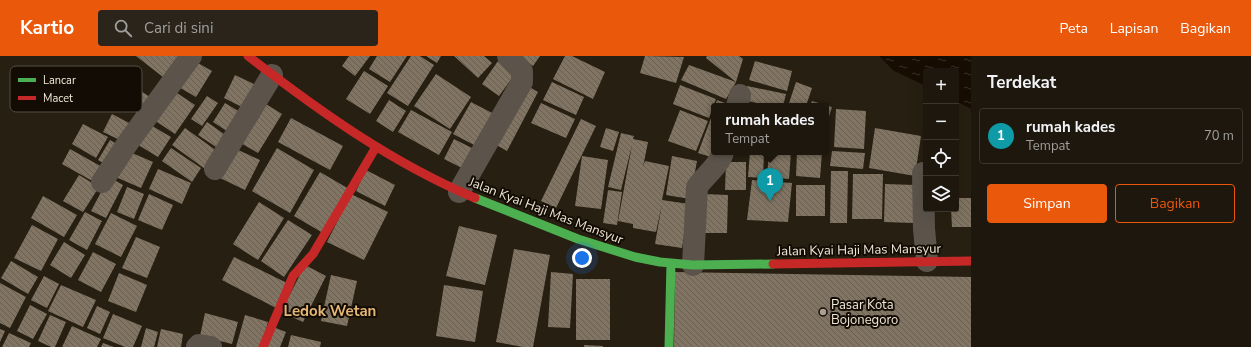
<!DOCTYPE html>
<html lang="id">
<head>
<meta charset="utf-8">
<style>
	body { margin:0; font-family:"Nunito Sans",sans-serif; background:#2a241b; color:#f1f3f6 }
	.controls { position:absolute; right:12px; top:12px; display:grid; overflow:hidden; border-radius:4px; box-shadow:0 4px 16px #0002 }
	.controls button { width:36px; height:36px; display:grid; place-items:center; padding:0; border:0; border-bottom:1px solid #3b362e; background:#1d170d; color:#f1f3f6; font:20px sans-serif }
	.you { position:absolute; left:582px; top:202px; width:14px; height:14px; margin:-10px; border:3px solid #fff; border-radius:50%; background:#1a73e8; box-shadow:0 0 0 6px #1a73e833 }
	.badge { display:grid; place-items:center; width:26px; height:26px; border-radius:50%; background:#ea580c; color:#fff; font-size:13px; font-weight:700 }
	.pin { position:absolute; translate:-50% -33px; filter:drop-shadow(0 1px 2px #0008) }
	.pin::after { content:''; position:absolute; top:21px; width:14px; height:12px; background:inherit; clip-path:polygon(0 0,100% 0,50% 100%) }
	.popup { position:absolute; left:711px; top:47px; width:118px; height:52px; box-sizing:border-box; display:grid; place-content:center; border-radius:4px; background:#1d170d; filter:drop-shadow(0 1px 3px #0005); font-size:13px; white-space:nowrap; color:#a09f9d }
	.popup b { font-size:15px; color:#f1f3f6 }
	.popup::after { content:''; position:absolute; left:50%; top:100%; margin-left:-8px; border:8px solid transparent; border-top-color:#1d170d }
	.list { margin:0; padding:0; list-style:none }
	h2 { display:flex; justify-content:space-between; align-items:center; height:52px; margin:0; padding:0 16px; font-size:17px }
	h2 small { font-size:13px; font-weight:400; color:#a09f9d }
	.list li { display:grid; grid-template-columns:26px 1fr auto; gap:12px; align-items:center; box-sizing:border-box; height:56px; margin:0 8px 8px; padding:0 8px; border:1px solid #3b362e; border-radius:4px }
	.list b { display:block; font-size:15px; white-space:nowrap }
	.list p { margin:0; font-size:13px; white-space:nowrap; color:#a09f9d }
	.list em { font-size:13px; font-style:normal; color:#a09f9d }
	.actions { display:flex; gap:8px; padding:12px 16px }
	.actions a { flex:1; padding:9px 0; border:1px solid #ea580c; border-radius:4px; text-align:center; font-size:14px; color:#ea580c }
	.actions .main { background:#ea580c; color:#fff }
	.icon { flex:none; width:22px; height:22px; fill:none; stroke:currentColor; stroke-width:2; stroke-linecap:round; stroke-linejoin:round }
	.map { position:relative; flex:none; width:971px; height:291px; overflow:hidden }
	header { display:flex; align-items:center; gap:24px; box-sizing:border-box; height:56px; padding:0 20px; background:#ea580c; color:#fff }
	header strong { font-size:19px }
	nav { display:flex; gap:22px; margin-inline-start:auto; font-size:14px }
	.search { width:280px; height:36px; background:#2a241b; display:flex; align-items:center; gap:10px; box-sizing:border-box; padding:0 14px; border-radius:4px; color:#a09f9d; font-size:15px }
	main { display:flex }
	aside { flex:1; background:#1d170d }
	.map>svg:first-child { display:block }
</style>
</head>
<body>
<header>
<strong>Kartio</strong>
<div class="search"><svg class="icon" aria-label="search" viewBox="0 0 24 24"><circle cx="10" cy="10" r="6"/><path d="M15 15l6 6"/></svg>Cari di sini</div>
<nav><a>Peta</a><a>Lapisan</a><a>Bagikan</a></nav>
</header>
<main>
<div class="map">
<svg width="971" height="291" viewBox="0 0 971 291">
	<defs>
		<pattern id="water-ripples" width="26" height="14" patternUnits="userSpaceOnUse"><rect width="26" height="14" fill="#180d02"/><path d="M2 4q2-2 4 0t4 0M15 11q2-2 4 0t4 0" fill="none" stroke="#3a3026"/></pattern>
		<pattern id="building-back-hatch" width="6" height="6" patternUnits="userSpaceOnUse"><rect width="6" height="6" fill="#817462"/><path d="M-1 5l2 2M0 0l6 6M5-1l2 2" fill="none" stroke="#675f53"/></pattern>
	</defs>
	<rect width="100%" height="100%" fill="#271f11"/>
	<path fill="url(#water-ripples)" d="M879 0H971V53L956 45V15H926V30L894 15Z"/>
	<path fill="url(#building-back-hatch)" d="M136 0H179L168 25Z
		M349 0H370L355 20 342 10Z
		M377 0H407L390 26 369 13Z
		M411 0H420L434 9 408 50 387 37Z
		M426 0H441L437 7Z
		M454 0H484L492 7 478 22Z
		M519 0H540L533 10Z
		M565 0H572L605 16 593 43 553 23Z
		M645 0 684 1 676 27 640 17Z
		M707 0H739L743 3 736 26 706 2Z
		M191 3 212 15 196 41 175 29Z
		M498 5 515 18 499 40 482 28Z
		M755 5 792 15 787 35 749 24Z
		M689 9 736 26 726 43 681 24Z
		M364 15 388 30 370 58 346 43Z
		M436 18 471 41 450 73 414 50Z
		M235 19 260 31 248 54 224 42Z
		M552 26 584 41 576 59 543 44Z
		M796 26 812 32 806 50H788Z
		M524 28 538 36 507 95 493 87Z
		M131 29 155 44 143 61 120 46Z
		M680 29 716 43 709 62 673 48Z
		M747 30 786 38 783 50H769L744 44Z
		M171 33 195 49 175 78 151 62Z
		M207 40 218 47 202 70 191 63Z
		M389 44 406 55 393 76 376 65Z
		M717 44 733 50H715Z
		M261 45 282 58 258 97 237 85Z
		M812 45 832 51 826 70V50H810Z
		M471 46 494 58 476 90 453 78Z
		M225 47 245 59 233 79 213 66Z
		M541 47 575 63 566 82 531 67Z
		M836 53 866 55 864 93 834 91Z
		M411 54 452 76 439 99 398 76Z
		M680 54 708 65 696 95 668 85Z
		M714 54V102L698 97Z
		M112 58 133 69 124 86 103 76Z
		M291 62 343 90 330 114 278 86Z
		M581 63 596 70 556 152 541 145Z
		M142 64 171 81 158 101 130 84Z
		M207 66 231 83 222 95 198 79Z
		M83 68 108 81 96 102 72 88Z
		M185 72 221 98 208 115 172 89Z
		M606 72 619 76 613 95 600 91Z
		M875 72 921 80 915 120 869 112Z
		M621 77 634 80 633 83 648 86 643 111 645 105 669 110 662 144 689 148 682 192 655 188 662 148 656 176 633 172V168L618 165 632 89 621 134 608 131Z
		M454 83 474 93 464 113 444 103Z
		M110 84 122 91 110 111 98 104Z
		M171 92 201 112 192 126 162 105Z
		M234 92 260 104 245 134 220 122Z
		M277 92 314 114 290 157 252 135Z
		M70 93 104 112 96 127 62 108Z
		M123 93 153 106 141 132 111 119Z
		M832 95 865 97 863 113 830 110Z
		M750 96H764L763 122 748 121Z
		M769 96H791L789 123 767 121Z
		M797 96H822L820 122 796 120Z
		M582 100 608 104 601 153 575 150Z
		M672 100 697 105 690 143 666 139Z
		M726 106H746V134H725Z
		M158 113 191 127 182 148 149 133Z
		M366 114 395 129 385 150 356 135Z
		M831 115H848L847 167H830Z
		M320 116 349 133 323 177 294 160Z
		M853 118H883L882 163H852Z
		M79 119 99 131 83 156 63 145Z
		M109 121 123 129 106 162 91 155Z
		M752 124 792 127 788 166 747 164Z
		M885 128 915 129 913 167 884 166Z
		M796 129H825V160H796Z
		M127 131 144 138 134 163 117 156Z
		M608 134 622 136 617 169 603 167Z
		M149 138 173 149 162 174 138 164Z
		M351 138 388 156 364 204 327 186Z
		M704 138 728 139 727 177H703Z
		M43 140 77 159 64 181 31 162Z
		M956 142H971V171H952L951 153H956Z
		M259 146 284 162 258 204 233 188Z
		M85 156 102 165 87 194 69 184Z
		M111 157 137 170 121 201 95 188Z
		M288 164 312 179 284 221 261 205Z
		M32 169 58 183 41 215 14 202Z
		M459 170 497 179 485 229 446 220Z
		M136 181 160 191 147 222 122 212Z
		M64 186 85 199 71 222 50 209Z
		M514 193 550 199 533 291H523L496 286Z
		M93 196 116 208 101 236 78 224Z
		M234 201 289 228 276 252 222 224Z
		M11 205 38 221 28 238 1 222Z
		M305 209 326 220 303 266 281 256Z
		M551 216 573 218 570 272 548 271Z
		M675 216 971 221V291H674Z
		M119 217 147 229 136 256 108 245Z
		M331 219 357 225 347 270 321 265Z
		M44 220 59 228 47 252 31 244Z
		M576 223H610V284H576Z
		M0 227 26 241 10 272 0 267Z
		M61 229 96 244 83 271 48 255Z
		M444 229 483 235 475 286 436 280Z
		M30 249 47 258 33 283 17 275Z
		M97 250 110 256 100 278 87 272Z
		M205 257 238 266 232 288 200 280Z
		M113 258 142 270 133 291H125L103 282Z
		M50 259 66 266 55 291H51L38 285Z
		M245 259 268 266 261 291H236Z
		M72 270 101 283 97 291H62Z
		M273 271 286 276 280 291H266Z
		M146 272 158 276 154 291H141Z
		M0 273 5 275 0 286Z
		M161 273 183 278 181 291H157Z
		M9 277 31 287 29 291H2Z
		M291 279 321 286 320 291H288Z
		M103 287 114 291H101Z
		M584 289 603 290V291H584Z"/>
	<g fill="none" stroke-linecap="round" stroke-linejoin="round">
		<path stroke="#5c544b" stroke-width="22" d="M737 50 740 39
			M215 113 272 19
			M923 117 924 173 927 205
			M102 126 127 88 191 0
			M459 136 522 26V15L508 0
			M693 209 697 131C704 121 721 107 723 96
			M197 291 199 289 211 291"/>
		<path stroke="#4caf50" stroke-width="9" d="M475 142 578 183 635 201 660 206 693 209 773 208
			M669 291 671 207"/>
		<path stroke="#c62828" stroke-width="9" d="M248 0C319 55 392 107 475 142
			M773 208 971 205
			M263 291 293 220 313 198 376 91"/>
	</g>
	<circle fill="#aaa092" stroke="#130c04" stroke-width="1.5" cx="823" cy="256" r="4"/>
	<g text-anchor="middle" dominant-baseline="central" stroke-width="4" stroke-linejoin="round" paint-order="stroke">
		<g font-size="13" fill="#f0e6d7" stroke="#130c04">
			<text transform="translate(546 155) rotate(21)">Jalan Kyai Haji Mas Mansyur</text>
			<text transform="translate(859 194) rotate(-1)">Jalan Kyai Haji Mas Mansyur</text>
		</g>
		<g font-size="13" fill="#f0e6d7" stroke="#130c04" text-anchor="start">
			<text x="831" y="249">Pasar Kota<tspan x="831" dy="15">Bojonegoro</tspan></text>
		</g>
		<g font-size="15" font-weight="bold" fill="#e6b775" stroke="#130c04">
			<text x="330" y="255">Ledok Wetan</text>
		</g>
	</g>
	<rect x="10" y="10" width="132" height="46" rx="6" fill="#130c04" stroke="#554d43" stroke-width="1"/>
	<rect x="18" y="22" width="18" height="4" fill="#4caf50"/>
	<rect x="18" y="40" width="18" height="4" fill="#c62828"/>
	<g font-size="11" fill="#f0e6d7">
		<text x="43" y="28">Lancar</text>
		<text x="43" y="46">Macet</text>
	</g>
</svg>
<div class="controls">
<button>+</button>
<button>−</button>
<button><svg class="icon" aria-label="locate" viewBox="0 0 24 24"><circle cx="12" cy="12" r="6"/><path d="M12 2v4M12 18v4M2 12h4M18 12h4"/></svg></button>
<button><svg class="icon" aria-label="layers" viewBox="0 0 24 24"><path d="M12 4l9 5-9 5-9-5zM3 14l9 5 9-5"/></svg></button>
</div>
<div class="you"></div>
<div class="pin badge" style="left:770px;top:145px;background:#0f9aa8">1</div>
<div class="popup"><b>rumah kades</b>Tempat</div>
</div>
<aside>
<h2>Terdekat<small></small></h2>
<ul class="list">
<li><span class="badge" style="background:#0f9aa8">1</span><div><b>rumah kades</b><p>Tempat</p></div><em>70 m</em></li>
</ul>
<div class="actions"><a class="main">Simpan</a><a>Bagikan</a></div>
</aside>
</main>
</body>
</html>
